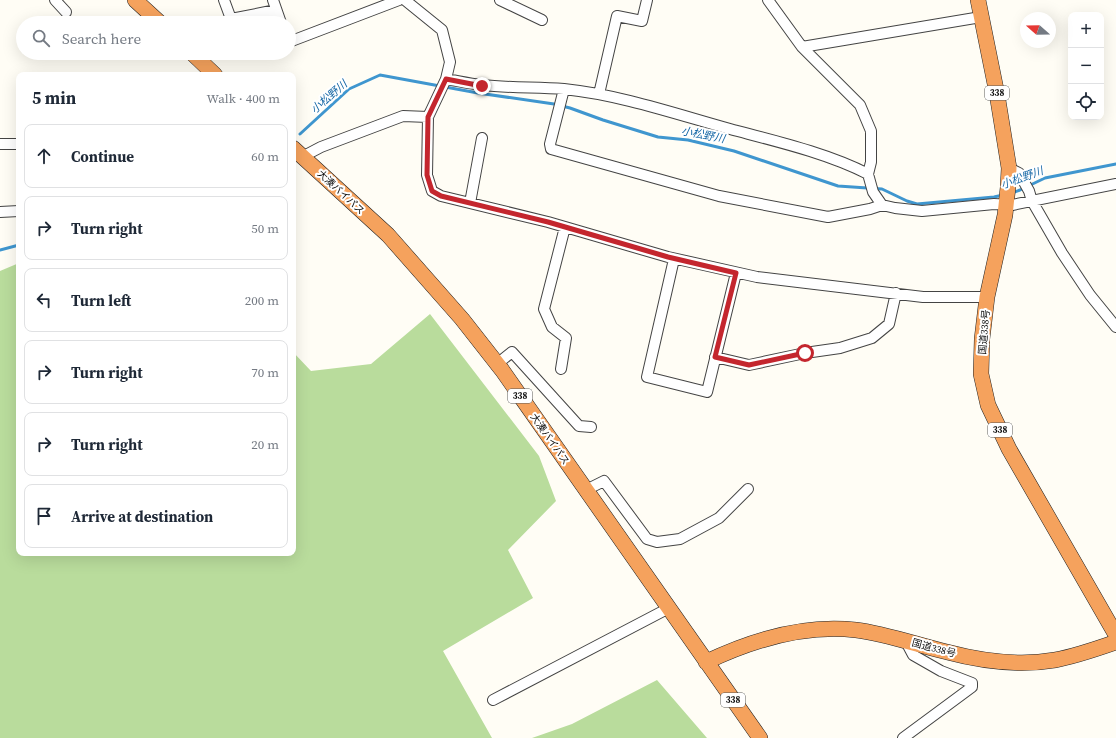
<!DOCTYPE html>
<html lang="en">
<head>
<meta charset="utf-8">
<style>
	body { margin:0; font-family:"Source Serif 4","Noto Sans JP",serif; background:#f6f6f7; color:#1f2937 }
	.controls { position:absolute; right:12px; top:12px; display:grid; overflow:hidden; border-radius:8px; box-shadow:0 4px 16px #0002 }
	.controls button { width:36px; height:36px; display:grid; place-items:center; padding:0; border:0; border-bottom:1px solid #e0e1e3; background:#fff; color:#1f2937; font:20px sans-serif }
	.compass { position:absolute; left:1020px; top:12px; width:36px; height:36px; border-radius:50%; background:#fff; box-shadow:0 4px 16px #0002; rotate:290deg }
	.stop { position:absolute; width:12px; height:12px; margin:-9px; border:3px solid #c4262e; border-radius:50%; background:#fff }
	.stop.end { background:#c4262e; border-color:#fff; box-shadow:0 1px 4px #0008 }
	.list { margin:0; padding:0; list-style:none }
	h2 { display:flex; justify-content:space-between; align-items:center; height:52px; margin:0; padding:0 16px; font-size:17px }
	h2 small { font-size:13px; font-weight:400; color:#747a83 }
	.list li { display:grid; grid-template-columns:26px 1fr auto; gap:12px; align-items:center; box-sizing:border-box; height:64px; margin:0 8px 8px; padding:0 8px; border:1px solid #e0e1e3; border-radius:8px }
	.list b { display:block; font-size:15px; white-space:nowrap }
	.list em { font-size:13px; font-style:normal; color:#747a83 }
	.icon { flex:none; width:22px; height:22px; fill:none; stroke:currentColor; stroke-width:2; stroke-linecap:round; stroke-linejoin:round }
	.map { position:relative; flex:none; width:1116px; height:738px; overflow:hidden }
	.search { position:absolute; background:#fff; box-shadow:0 4px 16px #0002; left:16px; top:16px; width:280px; height:44px; display:flex; align-items:center; gap:10px; box-sizing:border-box; padding:0 14px; border-radius:22px; color:#747a83; font-size:15px }
	.panel { position:absolute; background:#fff; box-shadow:0 4px 16px #0002; left:16px; top:72px; width:280px; height:484px; border-radius:8px }
	.map>svg:first-child { display:block }
</style>
</head>
<body>
<div class="map">
<svg width="1116" height="738" viewBox="0 0 1116 738">
	<rect width="100%" height="100%" fill="#fffdf5"/>
	<path fill="#b9dc9c" d="M19 263V553H293V352L311 371 371 364 430 314 539 456 556 501 508 550 533 598 443 651 492 738H0V271Z
		M657 680 707 738H532L572 724Z"/>
	<g fill="none" stroke-linecap="round" stroke-linejoin="round">
		<path stroke="#3f96cf" stroke-width="3" d="M300 134 349 89 380 75 478 93 554 104 570 108 603 120 658 137 688 140 734 151 838 186 882 189 907 201 917 204 994 197 1003 195
			M1012 193 1020 190 1045 178 1116 164
			M0 250 19 245"/>
		<defs>
			<path id="minor" d="M55 0 66 12
				M224 0 231 19 276 10
				M273 0 281 23
				M405 0 442 30 450 62 446 79 428 117 427 175 432 191 441 196 548 222 668 257 757 277 923 297H987
				M500 0 542 20
				M768 0 802 47 860 105 871 131V162L868 174
				M289 42 399 0
				M802 47 981 17
				M446 79C458 81 470 84 482 85 510 88 537 87 564 89 621 95 676 114 730 129 775 141 827 153 868 174L873 192 882 205
				M564 89 550 144 551 149 719 196 828 217 870 209 882 205 895 208 922 211 994 204 1012 205 1116 184
				M599 94 617 16 642 21 647 0
				M0 144H19
				M302 157 321 147 403 116 428 117
				M1009 168 1019 173 1029 191 1032 201 1062 253 1090 295 1116 327
				M470 203 482 138
				M0 212 19 211
				M674 259 647 377 707 392 736 273
				M715 357 749 365 805 353 840 348 872 338 889 324 896 293
				M497 364 512 352 579 426 591 427
				M561 369 566 338 552 327 544 309 565 227
				M586 490 604 481 647 539 657 542 680 539 719 518 748 489
				M493 700 669 608
				M903 738 972 687V683L941 671 913 655 905 640"/>
			<path id="highway" d="M135 0 160 23
				M978 0 997 94 1009 168 1008 187 1005 215 987 297 982 339 981 374 988 405 1009 449 1116 635
				M192 53 215 75
				M293 148 388 235 462 319 502 370 760 738
				M706 662C752 640 804 624 856 630 887 634 917 645 947 652 981 661 1020 666 1055 660 1076 656 1096 649 1116 642"/>
		</defs>
		<use href="#minor" stroke="#444" stroke-width="12"/>
		<use href="#highway" stroke="#222" stroke-width="16"/>
		<use href="#minor" stroke="#fff" stroke-width="10"/>
		<use href="#highway" stroke="#f5a25d" stroke-width="15"/>
	</g>
	<g fill="none" stroke-linecap="round" stroke-linejoin="round">
		<path stroke="#c4262e" stroke-width="5" d="M482 86 446 79 428 117 427 175 432 191 441 196 548 222 668 257 736 273 715 357 749 365 805 353"/>
	</g>
	<g text-anchor="middle" dominant-baseline="central" stroke-width="4" stroke-linejoin="round" paint-order="stroke">
		<g fill="#fff" stroke="#585858" stroke-width="1">
			<rect x="985" y="86" width="24" height="14" rx="3"/>
			<rect x="508" y="389" width="24" height="14" rx="3"/>
			<rect x="988" y="423" width="24" height="14" rx="3"/>
			<rect x="721" y="693" width="24" height="14" rx="3"/>
		</g>
		<g font-size="9" font-weight="bold" fill="#111">
			<text x="997" y="93">338</text>
			<text x="520" y="396">338</text>
			<text x="1000" y="430">338</text>
			<text x="733" y="700">338</text>
		</g>
		<g font-size="10" fill="#111" stroke="#fff">
			<text transform="translate(341 192) rotate(43)">大湊バイパス</text>
			<text transform="translate(984 332) rotate(-85)">国道338号</text>
			<text transform="translate(550 439) rotate(55)">大湊バイパス</text>
			<text transform="translate(934 648) rotate(15)">国道338号</text>
		</g>
		<g font-size="11" font-style="italic" fill="#1768a6" stroke="#fff">
			<text transform="translate(329 97) rotate(-41)">小松野川</text>
			<text transform="translate(703 135) rotate(11)">小松野川</text>
			<text transform="translate(1022 178) rotate(-20)">小松野川</text>
		</g>
	</g>
</svg>
<div class="controls">
<button>+</button>
<button>−</button>
<button><svg class="icon" aria-label="locate" viewBox="0 0 24 24"><circle cx="12" cy="12" r="6"/><path d="M12 2v4M12 18v4M2 12h4M18 12h4"/></svg></button>
</div>
<svg class="compass" viewBox="-18 -18 36 36"><path d="M0-13l5 13h-10z" fill="#e53935"/><path d="M0 13l5-13h-10z" fill="#747a83"/></svg>
<div class="stop" style="left:805px;top:353px"></div>
<div class="stop end" style="left:482px;top:86px"></div>
<div class="search"><svg class="icon" aria-label="search" viewBox="0 0 24 24"><circle cx="10" cy="10" r="6"/><path d="M15 15l6 6"/></svg>Search here</div>
<section class="panel">
<h2>5 min<small>Walk · 400 m</small></h2>
<ul class="list">
<li><svg class="icon" aria-label="ahead" viewBox="0 0 24 24"><path d="M12 20V5M6 11l6-6 6 6"/></svg><div><b>Continue</b></div><em>60 m</em></li>
<li><svg class="icon" aria-label="right" viewBox="0 0 24 24"><path d="M7 20v-9h11M14 6l5 5-5 5"/></svg><div><b>Turn right</b></div><em>50 m</em></li>
<li><svg class="icon" aria-label="left" viewBox="0 0 24 24"><path d="M17 20v-9H6M10 6l-5 5 5 5"/></svg><div><b>Turn left</b></div><em>200 m</em></li>
<li><svg class="icon" aria-label="right" viewBox="0 0 24 24"><path d="M7 20v-9h11M14 6l5 5-5 5"/></svg><div><b>Turn right</b></div><em>70 m</em></li>
<li><svg class="icon" aria-label="right" viewBox="0 0 24 24"><path d="M7 20v-9h11M14 6l5 5-5 5"/></svg><div><b>Turn right</b></div><em>20 m</em></li>
<li><svg class="icon" aria-label="arrive" viewBox="0 0 24 24"><path d="M6 21V4h12l-3 4 3 4H6"/></svg><div><b>Arrive at destination</b></div></li>
</ul>
</section>
</div>
</body>
</html>
